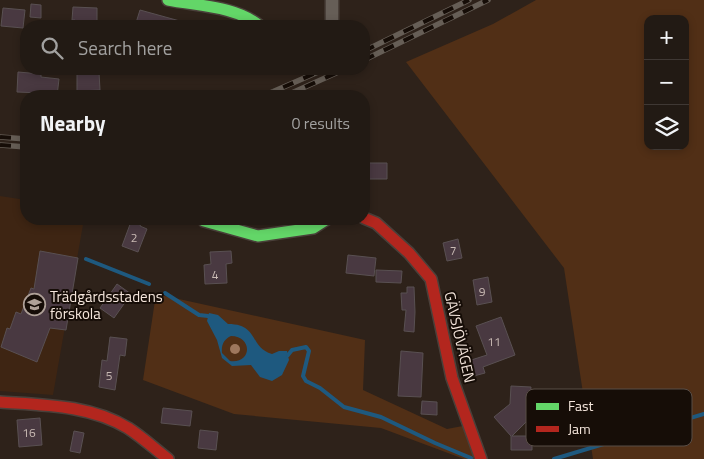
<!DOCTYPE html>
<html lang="en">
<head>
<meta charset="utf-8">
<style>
	body { margin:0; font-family:"Titillium Web",sans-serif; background:#2e2722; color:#f1f3f6 }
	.controls { position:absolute; right:15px; top:15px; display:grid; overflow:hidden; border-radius:10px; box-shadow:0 2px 8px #0003 }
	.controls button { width:45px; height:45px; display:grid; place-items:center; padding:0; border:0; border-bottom:1px solid #3f3834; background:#221a14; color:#f1f3f6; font:25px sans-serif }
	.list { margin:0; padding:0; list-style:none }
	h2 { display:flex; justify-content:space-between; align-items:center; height:65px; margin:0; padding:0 20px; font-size:21px }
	h2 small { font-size:16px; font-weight:400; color:#a2a1a0 }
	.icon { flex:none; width:28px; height:28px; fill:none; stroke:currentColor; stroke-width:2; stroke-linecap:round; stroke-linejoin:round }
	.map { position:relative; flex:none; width:704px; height:459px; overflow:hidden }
	.search { position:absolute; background:#221a14; box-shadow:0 2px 8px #0003; left:20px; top:20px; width:350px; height:55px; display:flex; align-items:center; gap:12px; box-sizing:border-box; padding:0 18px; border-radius:20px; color:#a2a1a0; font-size:19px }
	.panel { position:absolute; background:#221a14; box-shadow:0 2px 8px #0003; left:20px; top:90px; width:350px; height:135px; border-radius:20px }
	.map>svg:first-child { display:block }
</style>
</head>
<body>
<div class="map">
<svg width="704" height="459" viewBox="0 0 704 459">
	<rect width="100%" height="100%" fill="#2e221a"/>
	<path fill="#3e2513" d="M0 196 26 200V219H84L53 395 0 391Z"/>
	<path fill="#512f16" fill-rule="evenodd" d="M536 0H704V459H593L564 268 406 62 493 24ZM648 19H685V146H648Z
		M156 294 365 340 363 390 447 429 468 425 481 459H464L381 428 234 414 143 380Z"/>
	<path fill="#1e597f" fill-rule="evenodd" d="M209 313 218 315 228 324C259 324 249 347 272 354L279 351H287L289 360 282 375 272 381 260 377 251 365 232 366 222 358 217 340 207 321ZM231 336C253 336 252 364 230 361L222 353C221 345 224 339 231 336Z"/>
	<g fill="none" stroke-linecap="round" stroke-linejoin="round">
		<path stroke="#1e597f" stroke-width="4" d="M86 259 149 284
			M165 293 199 315 208 316
			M288 355 292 350 306 347 309 351 303 376 306 381 320 388 344 407 381 417 435 443 471 458
			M554 459 704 414"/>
	</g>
	<path fill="#493941" stroke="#595052" d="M31 4 41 5V18L30 17Z
		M73 7 97 8V26H76L75 20H72Z
		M3 8 25 10 23 28 1 26Z
		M140 10 187 23 186 26H135Z
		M18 72 41 74V77L59 79 57 96H41L42 93 17 92Z
		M99 72 100 90 77 91V73Z
		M364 163H387V179H364Z
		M132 219H143L140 226 147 229 138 252 122 246Z
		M458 239 462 258 447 261 443 243Z
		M40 251 78 258 66 330 50 328 37 362 1 347 7 328 10 329 16 312 21 314 31 288 34 289Z
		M231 251 232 263 226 264 227 283 205 284 204 265 211 264 210 252Z
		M348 255 376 258 374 276 346 273Z
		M376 270 402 271 401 283 376 282Z
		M488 277 492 302 477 305 473 280Z
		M117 284 131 294 114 318 100 308Z
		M407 287H414L415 312 414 332 404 331 406 310H402L401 293H407Z
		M501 317 515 355 483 367 485 373 470 377 465 362 487 355 476 326Z
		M110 337 127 339 125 356 120 355 115 390 99 387 102 360 107 361Z
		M401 351 423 353 421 397 398 396Z
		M511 386 531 387 529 408 534 414 512 436H532V450H511V436L494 417 510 404Z
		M422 401 437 402V415L421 414Z
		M163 408 192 411 190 426 161 423Z
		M40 418 42 445 19 447 17 420Z
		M200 430 218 432 216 450 198 448Z
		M74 431 84 433 80 453 70 451Z"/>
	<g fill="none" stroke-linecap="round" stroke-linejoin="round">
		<defs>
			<path id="street" d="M332 0V26"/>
			<path id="fast" d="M168 0C199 6 235 6 260 26
				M204 221 258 236 313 228 327 219"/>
			<path id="jam" d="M364 218 376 223 409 253 431 279 452 378 481 459
				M0 402C44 405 90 405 128 428 142 437 155 449 168 459"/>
		</defs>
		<use href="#street" stroke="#4a403a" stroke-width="15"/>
		<use href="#fast" stroke="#4a403a" stroke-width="14"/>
		<use href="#jam" stroke="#4a403a" stroke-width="14"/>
		<use href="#street" stroke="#665e57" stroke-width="12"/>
		<use href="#fast" stroke="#63d668" stroke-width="11"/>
		<use href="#jam" stroke="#b3261e" stroke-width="11"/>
		<defs>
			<path id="rail" d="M364 51 469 0
				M364 60 488 0
				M263 96 325 69
				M285 96 345 69
				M0 137 26 139
				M0 145 26 147"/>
		</defs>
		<use href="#rail" stroke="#665e56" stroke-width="5.5"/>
		<use href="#rail" stroke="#160d07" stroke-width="4" stroke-dasharray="11" stroke-linecap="butt"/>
	</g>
	<circle fill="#9e775d" cx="235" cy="349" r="5"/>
	<defs>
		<symbol id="school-ring" viewBox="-11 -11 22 22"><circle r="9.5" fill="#160d07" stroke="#afa198" stroke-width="1.5"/><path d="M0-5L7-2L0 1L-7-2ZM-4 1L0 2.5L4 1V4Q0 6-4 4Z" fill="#afa198"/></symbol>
	</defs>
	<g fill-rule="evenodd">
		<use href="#school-ring" x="22" y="292" width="25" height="25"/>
	</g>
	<g text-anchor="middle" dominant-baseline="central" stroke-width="4" stroke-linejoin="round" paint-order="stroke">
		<g font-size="12" fill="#cabbb5">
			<text x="134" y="237">2</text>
			<text x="453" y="250">7</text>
			<text x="215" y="274">4</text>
			<text x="482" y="291">9</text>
			<text x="494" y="341">11</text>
			<text x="109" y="375">5</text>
			<text x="29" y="432">16</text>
		</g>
		<g font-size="15" fill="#f5e6dc" stroke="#160d07" text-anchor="start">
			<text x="50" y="296">Trädgårdsstadens<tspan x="50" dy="17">förskola</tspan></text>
		</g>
		<g font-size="15" fill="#f5e6dc" stroke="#160d07">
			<text transform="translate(460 337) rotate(77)">GÄVSJÖVÄGEN</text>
		</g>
	</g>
	<rect x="526" y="389" width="166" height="57" rx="8" fill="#160d07" stroke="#594e47" stroke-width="1"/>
	<rect x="536" y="403" width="23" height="7" fill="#63d668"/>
	<rect x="536" y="426" width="23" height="6" fill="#b3261e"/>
	<g font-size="14" fill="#f5e6dc">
		<text x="568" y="411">Fast</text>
		<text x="568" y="434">Jam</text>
	</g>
</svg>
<div class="controls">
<button>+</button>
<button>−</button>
<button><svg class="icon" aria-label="layers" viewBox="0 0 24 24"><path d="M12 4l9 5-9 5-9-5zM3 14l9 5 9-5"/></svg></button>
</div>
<div class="search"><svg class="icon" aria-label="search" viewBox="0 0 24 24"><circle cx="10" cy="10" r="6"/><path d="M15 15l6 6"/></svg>Search here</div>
<section class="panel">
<h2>Nearby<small>0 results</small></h2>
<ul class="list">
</ul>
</section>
</div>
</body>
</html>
